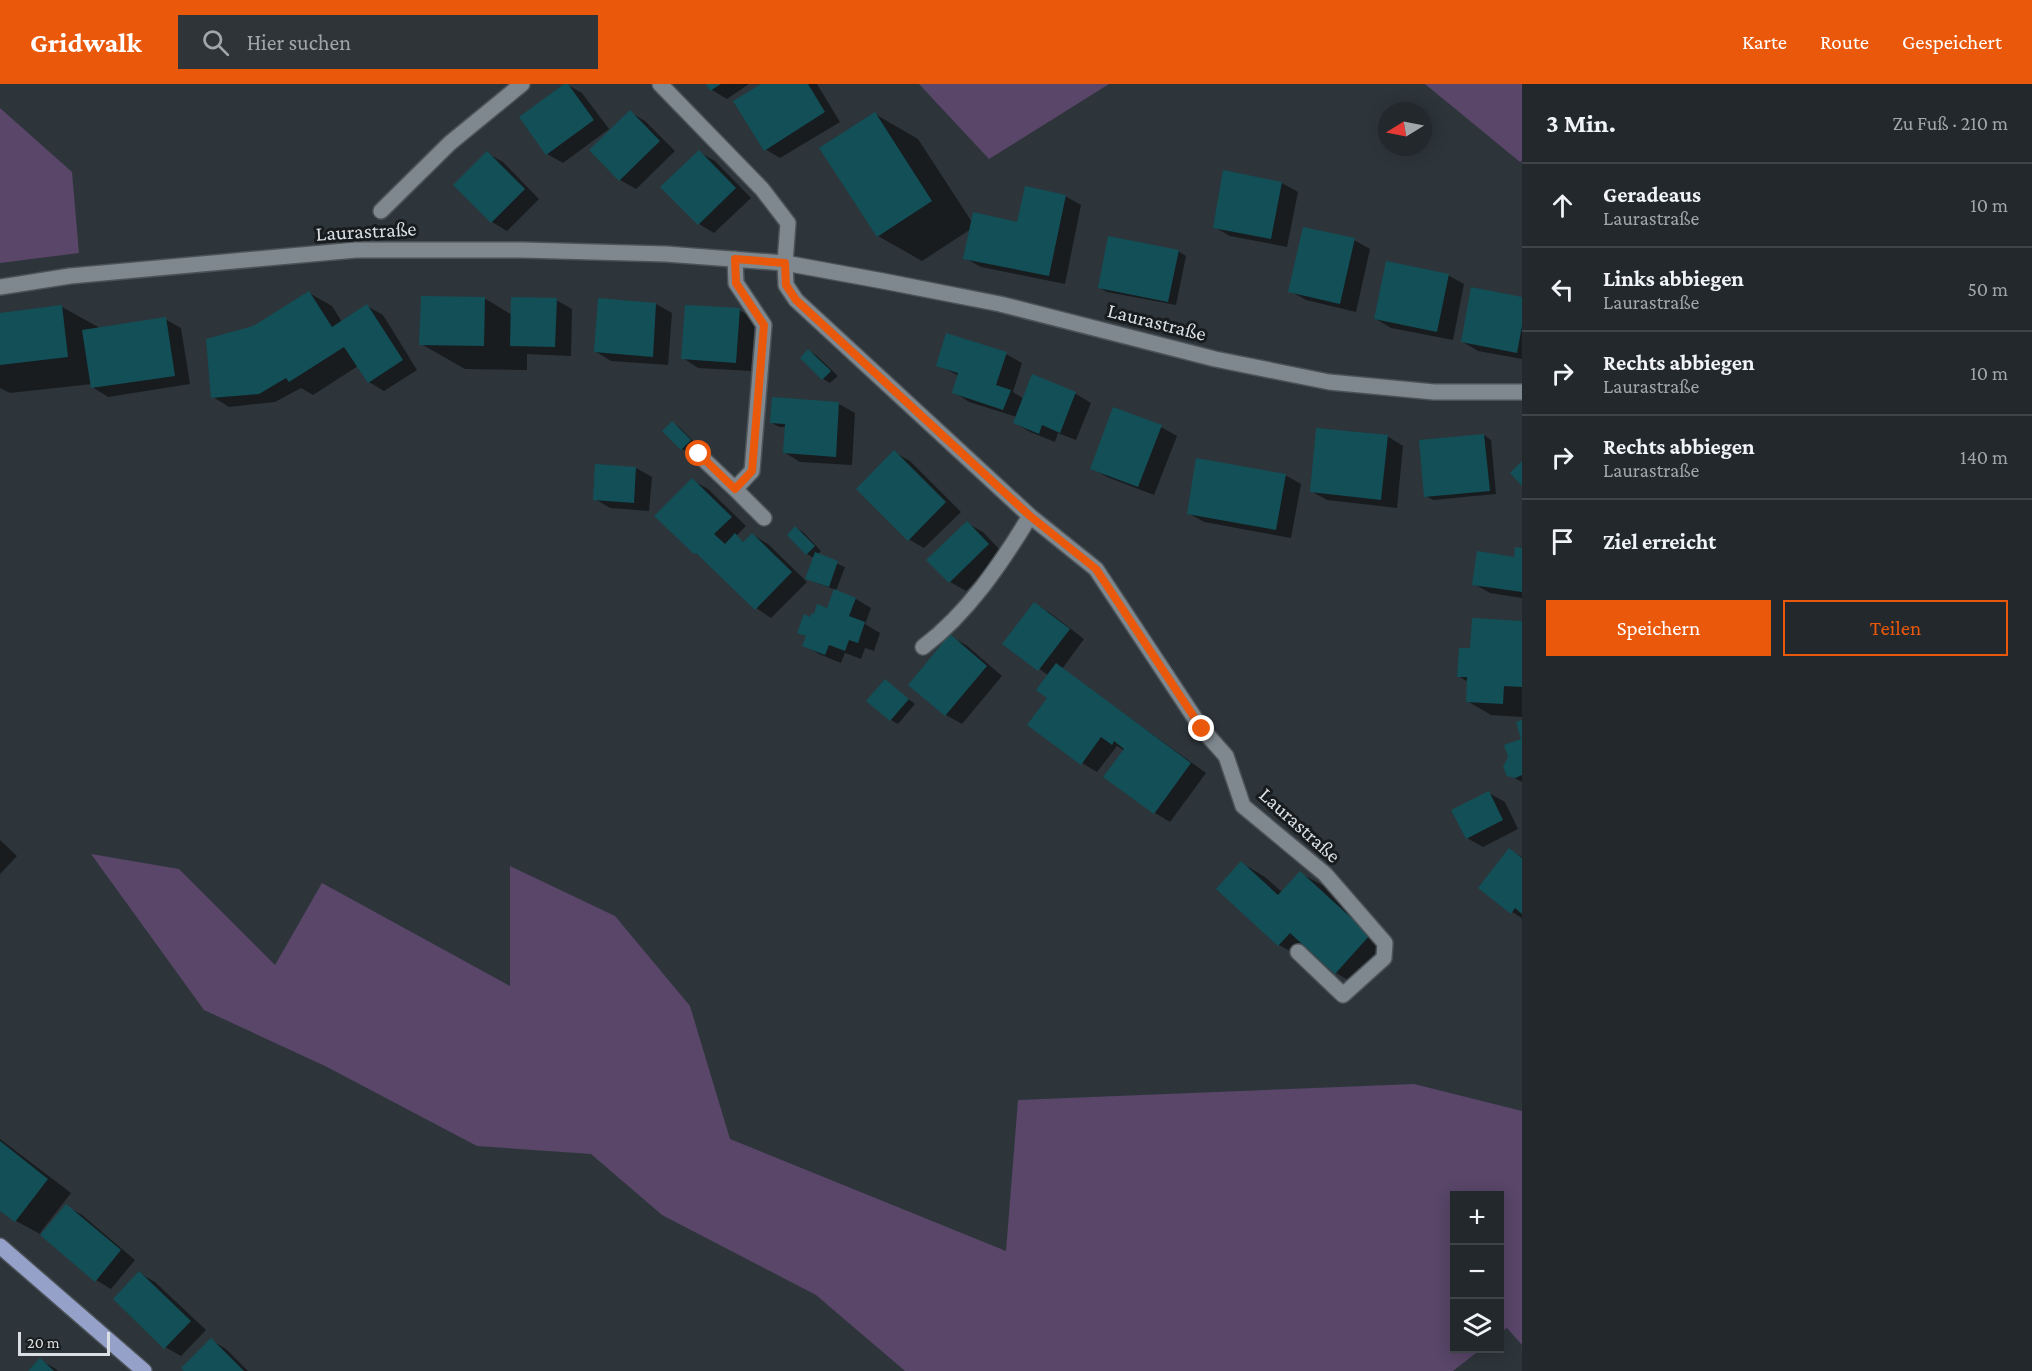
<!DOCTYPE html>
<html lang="de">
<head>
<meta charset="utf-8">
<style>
	body { margin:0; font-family:"Crimson Pro",serif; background:#2e3438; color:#f1f3f6 }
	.controls { position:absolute; right:18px; bottom:18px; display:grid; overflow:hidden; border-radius:0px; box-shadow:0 3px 15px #0003 }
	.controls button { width:54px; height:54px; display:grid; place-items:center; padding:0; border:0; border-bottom:2px solid #3f4448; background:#22282c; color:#f1f3f6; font:30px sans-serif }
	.compass { position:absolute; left:1378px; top:18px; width:54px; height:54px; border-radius:50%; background:#22282c; box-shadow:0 3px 15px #0003; rotate:260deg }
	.scale { position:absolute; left:18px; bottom:15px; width:92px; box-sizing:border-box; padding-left:6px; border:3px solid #dadfe3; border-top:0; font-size:16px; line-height:21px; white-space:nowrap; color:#dadfe3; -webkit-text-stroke:4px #181c1e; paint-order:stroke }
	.stop { position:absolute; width:18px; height:18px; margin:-14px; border:4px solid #ea580c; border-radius:50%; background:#fff }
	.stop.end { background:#ea580c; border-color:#fff; box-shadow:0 2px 6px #0008 }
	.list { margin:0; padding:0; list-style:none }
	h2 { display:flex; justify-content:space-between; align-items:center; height:78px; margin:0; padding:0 24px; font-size:26px }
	h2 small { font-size:20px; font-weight:400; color:#a2a6a9 }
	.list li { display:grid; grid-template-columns:39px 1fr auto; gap:18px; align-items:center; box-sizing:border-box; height:84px; padding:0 24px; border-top:2px solid #3f4448 }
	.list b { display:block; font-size:22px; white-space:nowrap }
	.list p { margin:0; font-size:20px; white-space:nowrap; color:#a2a6a9 }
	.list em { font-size:20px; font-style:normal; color:#a2a6a9 }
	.actions { display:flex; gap:12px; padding:18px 24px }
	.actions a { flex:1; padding:14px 0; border:2px solid #ea580c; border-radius:0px; text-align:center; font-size:21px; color:#ea580c }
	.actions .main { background:#ea580c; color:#fff }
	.icon { flex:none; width:33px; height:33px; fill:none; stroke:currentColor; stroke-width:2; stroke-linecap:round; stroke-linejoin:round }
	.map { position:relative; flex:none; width:1522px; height:1287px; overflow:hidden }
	header { display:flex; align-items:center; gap:36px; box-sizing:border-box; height:84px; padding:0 30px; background:#ea580c; color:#fff }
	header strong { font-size:28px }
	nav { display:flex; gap:33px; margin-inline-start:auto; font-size:21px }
	.search { width:420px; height:54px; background:#2e3438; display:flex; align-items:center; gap:15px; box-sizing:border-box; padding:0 21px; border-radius:0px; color:#a2a6a9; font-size:22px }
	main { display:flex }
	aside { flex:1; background:#22282c }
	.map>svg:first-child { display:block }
</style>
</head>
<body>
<header>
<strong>Gridwalk</strong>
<div class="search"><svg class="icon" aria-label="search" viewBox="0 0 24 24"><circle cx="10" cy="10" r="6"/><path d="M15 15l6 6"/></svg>Hier suchen</div>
<nav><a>Karte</a><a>Route</a><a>Gespeichert</a></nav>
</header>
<main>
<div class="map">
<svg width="1522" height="1287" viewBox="0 0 1522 1287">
	<rect width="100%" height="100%" fill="#2d353b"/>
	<path fill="#594669" d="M919 0H1109L989 75Z
		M1425 0H1522V77L1520 78Z
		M0 24 72 88 79 169 0 179Z
		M91 770 179 785 275 881 322 799 510 902V782L615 832 690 922 730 1055 1006 1167 1018 1016 1414 1000 1522 1027V1261L1507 1244 1500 1249V1112H1454V1264L1481 1265 1453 1287H905L816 1211 662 1131 591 1070 477 1062 325 982 204 926Z"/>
	<path fill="#0007" d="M566 0 582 9 609 45 563 79 547 70Z
		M708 0H749L727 15 712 6Z
		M763 0H817L840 38 780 74 765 65Z
		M630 28 645 37 675 67 636 105 620 96Z
		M875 30 918 55 972 138 1019 139 1065 112 1081 121 1065 200 981 183 965 174 971 145 922 177 878 152Z
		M699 68 715 77 751 114 714 149 699 140Z
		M487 69 503 78 539 115 507 147 492 138Z
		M1225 88 1282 99 1298 108 1287 163 1230 152 1214 143Z
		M1354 156 1370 165 1356 228 1306 216 1290 207Z
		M1178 167 1186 172 1176 221 1107 208 1100 204Z
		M1448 191 1464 200 1453 256 1391 244 1376 235Z
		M1472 205 1522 214V275L1478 267 1463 258Z
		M309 209 332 222 342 238 367 222 383 231 417 286 384 307 369 298 358 282 313 311 301 304 275 318 229 323 213 313 254 244Z
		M484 214 512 231 556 216 572 225 571 272 527 270V286L465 285 421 260Z
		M656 220 672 229 668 281 611 277 596 268Z
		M62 223 100 244 165 235 181 244 190 300 108 313 92 303V300L10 309 0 304V230Z
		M739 226 755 235 751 287 698 284 683 274Z
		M809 267 816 271 838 292 830 299 823 295Z
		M1006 270 1022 279 1013 308 1024 315 1033 292 1076 310 1091 319 1076 356 1058 349 1055 358 1030 348 1015 339 1017 333 969 318 954 308 959 292 938 281Z
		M774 315 839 320 855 329 852 381 800 378 784 368 786 343H779L772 339Z
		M672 339 679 343 697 361 690 369 682 365Z
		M1161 343 1177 352 1154 411 1107 393 1092 384Z
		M1484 351 1491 356 1496 410 1433 416 1426 412Z
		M1387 352 1403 362 1397 424 1327 416 1311 407Z
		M894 368 910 377 961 428 924 464 908 455Z
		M636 384 652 393 649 427 610 424 595 415Z
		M1285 391 1301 400 1291 454 1204 438 1188 429Z
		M692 396 708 405 746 442 736 452 745 459 753 451 768 460 807 498 771 534 756 524 703 474 695 469Z
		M967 439 983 448 1004 470 966 507 950 498Z
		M796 444 803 448 821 467 817 471 845 483 836 507 856 515 871 524 865 540 880 549 874 567 865 564 861 575 845 569 841 579 819 570 804 561 807 553 799 548 811 534 828 526 836 506 814 498V474L807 470Z
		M1516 465 1522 466V514L1490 509 1474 500 1515 474Z
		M1034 520 1050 529 1084 555 1062 585 1206 689 1170 738 1155 729 1125 667 1117 662 1097 688 1082 679 1049 613V592L1004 559Z
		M1473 536 1522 539V633L1491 631 1467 617 1468 598 1458 592 1471 566Z
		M950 552 966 561 1002 592 962 640 946 631 910 600Z
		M885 597 915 620 898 640 891 636Z
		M1522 656V698L1509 691V673L1506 662Z
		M1489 709 1505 718 1518 745 1483 763 1467 754Z
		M0 756 17 772 0 790Z
		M1509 766 1522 773V834L1512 828Z
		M1242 779 1265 793 1282 808 1300 789 1324 802 1393 865 1360 903 1336 889 1310 866 1302 874 1279 861Z
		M0 1055 71 1109 40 1149 42 1151 66 1122 82 1131 135 1176 111 1205 96 1196 40 1150 16 1137 0 1125Z
		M139 1189 155 1198 206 1246 181 1272 165 1263Z
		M211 1256 226 1265 248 1287H186Z
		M40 1276 56 1285 58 1287H30Z"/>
	<path fill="#124f57" d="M564 0H568L594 36 546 71 519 33Z
		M706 0H721L710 7Z
		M761 0H808L825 28 764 67 733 17Z
		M630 26 660 57 619 97 589 66Z
		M875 28 932 117 877 153 819 64Z
		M699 66 736 104 698 141 660 103Z
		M487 67 525 105 491 139 453 101Z
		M1223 86 1282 98 1271 155 1213 144Z
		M1025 102 1066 111 1049 192 963 175 973 128 1017 138Z
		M1303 143 1355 154 1340 220 1288 208Z
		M1108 152 1179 166 1168 218 1098 204Z
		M1386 177 1449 190 1437 248 1374 235Z
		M1471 203 1522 213V242L1517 269 1461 258Z
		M309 207 332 243 367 220 403 276 368 299 344 263 289 298 286 294 259 310 211 314 206 255 253 242Z
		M421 212 485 213 484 262 419 261Z
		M511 213 557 214 555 263 510 262Z
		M598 214 656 219 653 273 594 268Z
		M62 221 68 273 0 281V229Z
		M685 221 740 224 736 279 681 275Z
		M166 233 175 292 91 304 82 246Z
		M946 249 1007 268 996 301 1011 306 1003 326 952 309 958 289 936 282Z
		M808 265 831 287 822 296 800 274Z
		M1032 290 1076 308 1060 349 1042 341 1039 350 1013 339Z
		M772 313 839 318 836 373 783 369 785 340 770 339Z
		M1113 323 1162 341 1138 403 1090 385Z
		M672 337 691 356 681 366 662 347Z
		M1316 344 1388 351 1381 416 1310 408Z
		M1484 350 1490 407 1424 413 1419 356Z
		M894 366 946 418 908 457 856 405Z
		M1196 374 1286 390 1276 446 1187 430Z
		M1522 377V402L1510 389Z
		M595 380 636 383 634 419 593 416Z
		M692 394 732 433 714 450 725 460 735 449 743 458 752 449 792 488 755 526 696 469 694 470 654 432Z
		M967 437 989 460 949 499 926 476Z
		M795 442 815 462 806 471 787 451Z
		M1515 463 1522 464V508L1472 501 1477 467 1514 473Z
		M815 468 838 477 829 503 805 495Z
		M834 505 856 514 849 532 865 538 858 559 849 556 845 567 829 561 825 571 802 562 806 552 797 549 804 530 810 533 812 529 814 530 817 520 827 524Z
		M1034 518 1070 545 1038 587 1002 560Z
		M1472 534 1522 537V603L1504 602 1503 620 1466 618 1467 593H1457L1459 564H1470Z
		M950 550 987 582 945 632 908 601Z
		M1056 579 1191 679 1154 730 1103 693 1124 665 1114 657 1112 661 1101 653 1081 681 1027 641 1047 614 1036 606Z
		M885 595 909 615 890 637 866 617Z
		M1522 636V691L1515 694 1507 692 1503 683 1508 673 1504 661 1521 655 1516 638Z
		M1489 707 1503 736 1466 755 1451 726Z
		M1509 764 1522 774V830L1515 824 1511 830 1478 804Z
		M1241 777 1278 811 1300 787 1370 851 1335 890 1290 849 1278 862 1216 805Z
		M0 1057 48 1095 15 1138 0 1127Z
		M66 1120 121 1166 95 1198 40 1151Z
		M139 1187 191 1237 164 1265 113 1215Z
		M211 1254 244 1287H184L181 1284Z
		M40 1274 54 1287H28Z"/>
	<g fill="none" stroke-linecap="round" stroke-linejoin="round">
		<defs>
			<path id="minor" d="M660 0 762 105 788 139 785 179 786 201 796 216 1030 432 1096 485 1202 645 1226 672 1243 722 1325 790 1385 859 1384 874 1343 911 1298 868
				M381 127 450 59 522 0
				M735 175 736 199 764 241 752 387 735 405 764 434
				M0 203 70 192 356 166H523L666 170 785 179 883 197 1000 220 1215 275 1329 298 1434 308H1522
				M698 370 735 405
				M923 563C968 529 1001 480 1030 432"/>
			<path id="major" d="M0 1162 144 1287"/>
		</defs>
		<use href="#minor" stroke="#4c5358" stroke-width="18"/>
		<use href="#major" stroke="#4c5358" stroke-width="18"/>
		<use href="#minor" stroke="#7f888f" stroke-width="15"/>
		<use href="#major" stroke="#96a1ca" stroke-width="15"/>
	</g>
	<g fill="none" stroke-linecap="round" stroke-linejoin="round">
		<path stroke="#ea580c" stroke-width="8" d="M699 370 735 405 752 387 764 241 736 199 735 175 785 179 786 201 796 216 1030 432 1096 485 1202 645"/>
	</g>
	<g text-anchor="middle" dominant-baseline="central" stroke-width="6" stroke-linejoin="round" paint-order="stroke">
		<g font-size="21" fill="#dadfe3" stroke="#181c1e">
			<text transform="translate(366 147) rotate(-3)">Laurastraße</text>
			<text transform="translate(1157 238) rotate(14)">Laurastraße</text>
			<text transform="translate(1300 741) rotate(42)">Laurastraße</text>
		</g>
	</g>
</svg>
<div class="controls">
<button>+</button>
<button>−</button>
<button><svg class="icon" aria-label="layers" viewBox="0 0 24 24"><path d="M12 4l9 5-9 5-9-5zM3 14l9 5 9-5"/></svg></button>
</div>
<svg class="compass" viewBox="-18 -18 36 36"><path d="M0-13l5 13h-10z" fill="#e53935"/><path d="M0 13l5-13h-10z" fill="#a2a6a9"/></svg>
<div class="scale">20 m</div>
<div class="stop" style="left:699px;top:370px"></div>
<div class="stop end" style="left:1202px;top:645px"></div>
</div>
<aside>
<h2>3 Min.<small>Zu Fuß · 210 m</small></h2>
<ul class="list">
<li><svg class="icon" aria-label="ahead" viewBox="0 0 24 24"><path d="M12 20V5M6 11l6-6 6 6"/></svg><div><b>Geradeaus</b><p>Laurastraße</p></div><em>10 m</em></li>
<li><svg class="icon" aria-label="left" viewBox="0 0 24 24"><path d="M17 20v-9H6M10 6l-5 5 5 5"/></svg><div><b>Links abbiegen</b><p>Laurastraße</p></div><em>50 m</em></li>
<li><svg class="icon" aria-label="right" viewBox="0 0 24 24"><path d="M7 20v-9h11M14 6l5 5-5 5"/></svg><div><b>Rechts abbiegen</b><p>Laurastraße</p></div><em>10 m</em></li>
<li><svg class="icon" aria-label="right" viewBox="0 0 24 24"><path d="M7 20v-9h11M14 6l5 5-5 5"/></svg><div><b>Rechts abbiegen</b><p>Laurastraße</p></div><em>140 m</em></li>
<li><svg class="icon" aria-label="arrive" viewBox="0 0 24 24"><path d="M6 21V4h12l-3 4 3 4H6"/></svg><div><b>Ziel erreicht</b></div></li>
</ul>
<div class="actions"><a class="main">Speichern</a><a>Teilen</a></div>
</aside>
</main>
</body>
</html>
